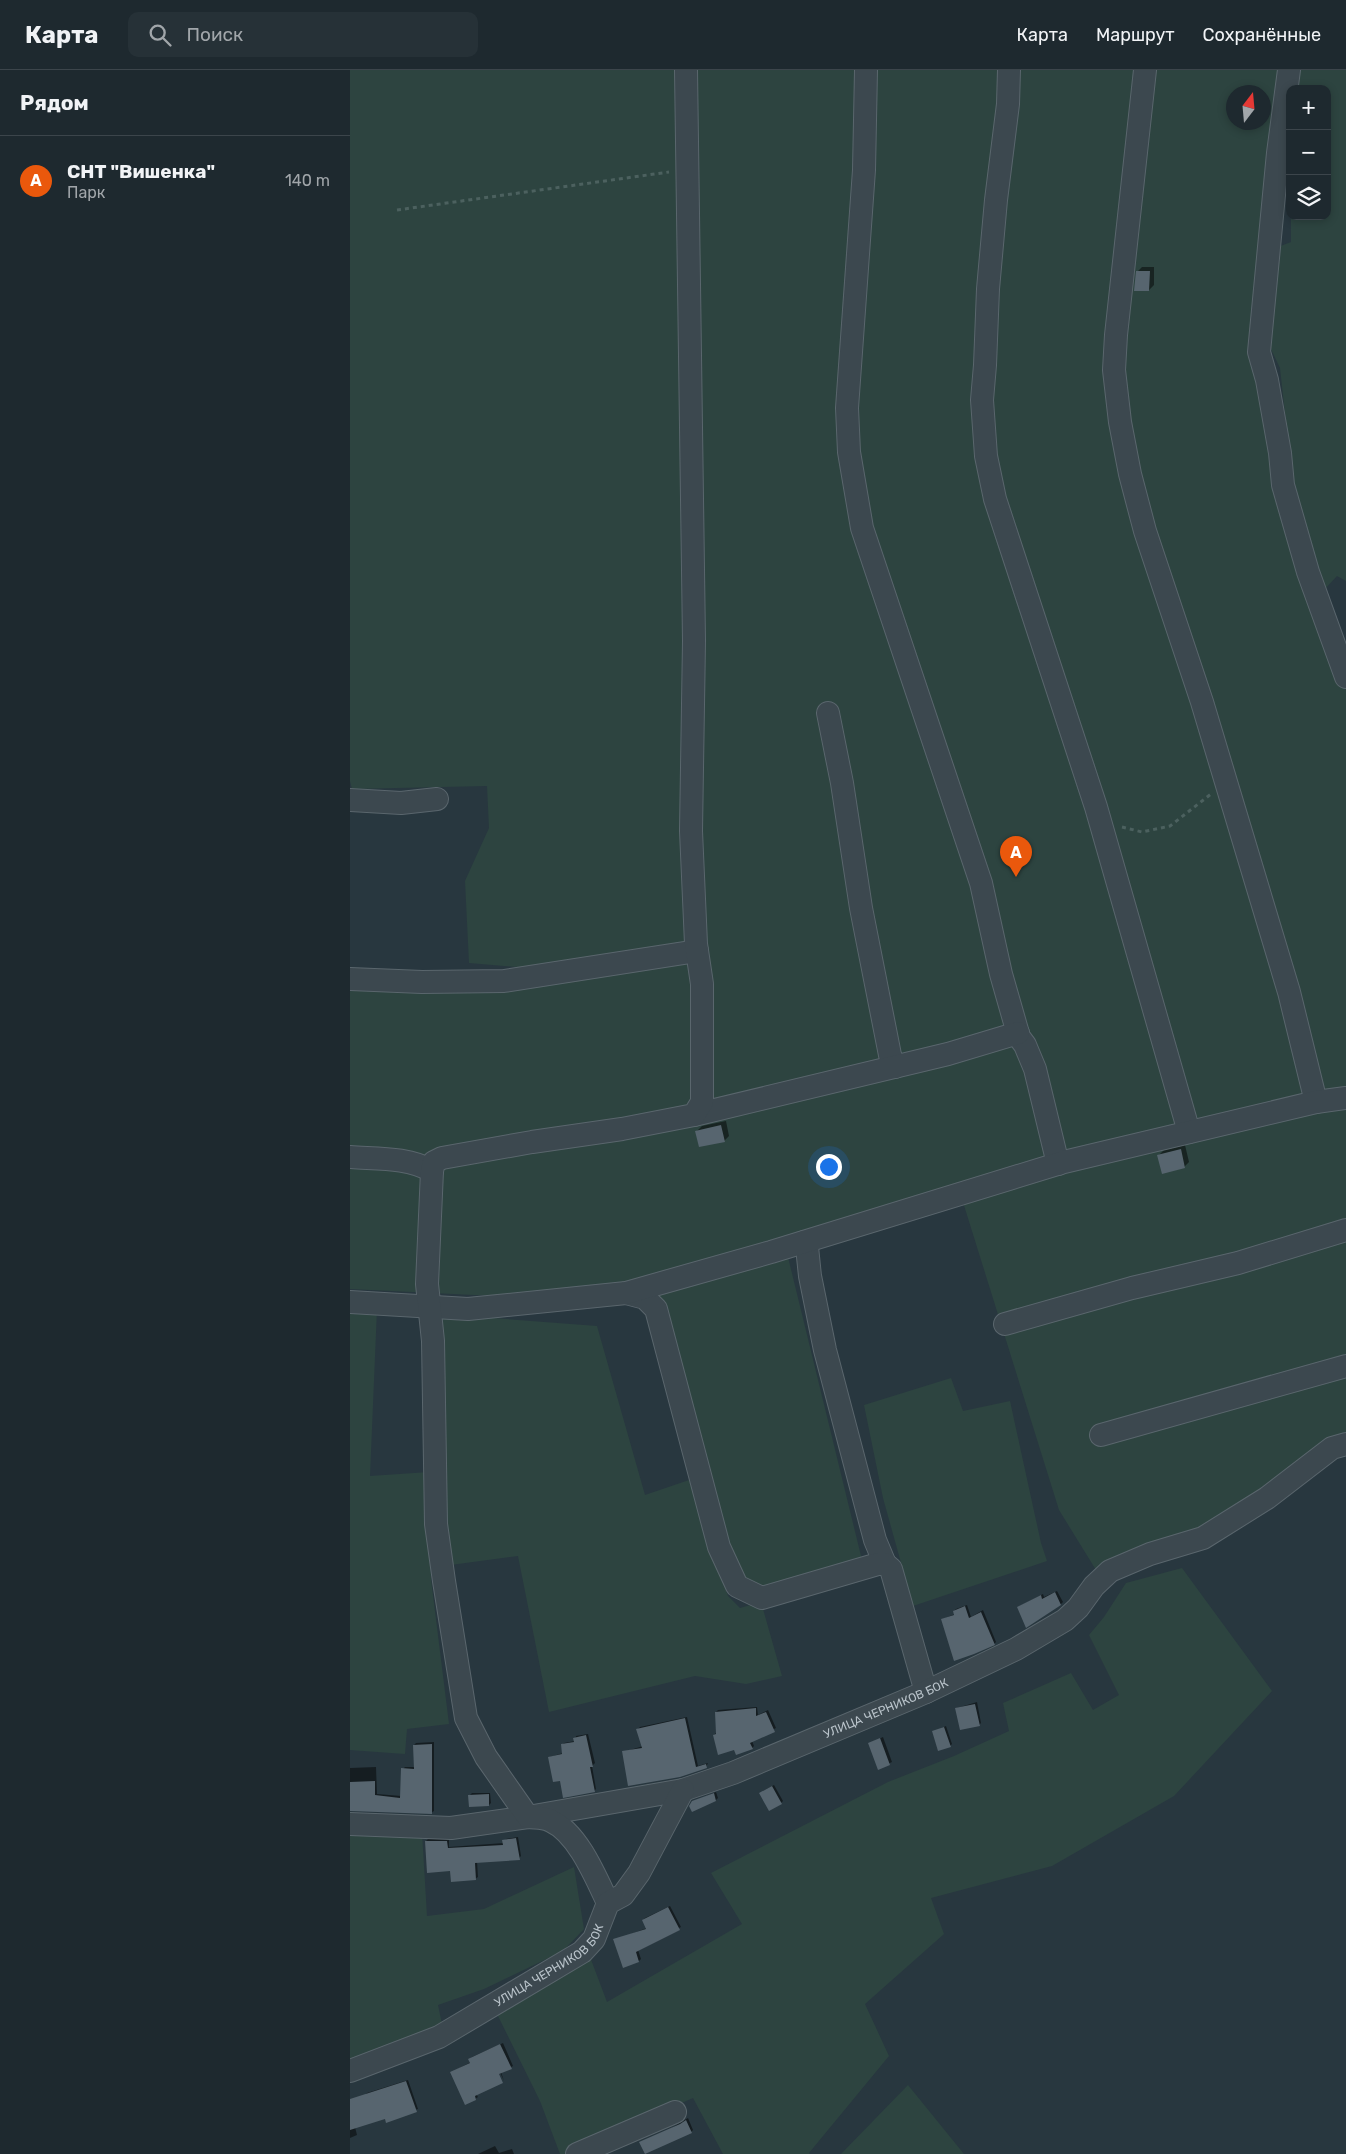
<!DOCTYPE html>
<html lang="ru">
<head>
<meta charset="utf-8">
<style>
	body { margin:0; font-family:Rubik,sans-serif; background:#263137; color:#f1f3f6 }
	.controls { position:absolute; right:15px; top:15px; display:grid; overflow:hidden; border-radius:10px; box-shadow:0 2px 8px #0003 }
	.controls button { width:45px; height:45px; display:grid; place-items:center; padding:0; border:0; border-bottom:1px solid #3c454b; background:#1e292f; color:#f1f3f6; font:25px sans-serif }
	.compass { position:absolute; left:876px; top:15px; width:45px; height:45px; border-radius:50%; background:#1e292f; box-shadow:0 2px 8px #0003; rotate:16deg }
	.you { position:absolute; left:478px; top:1096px; width:18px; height:18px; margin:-12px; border:4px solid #fff; border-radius:50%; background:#1a73e8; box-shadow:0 0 0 8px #1a73e833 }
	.badge { display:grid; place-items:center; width:32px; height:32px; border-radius:50%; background:#ea580c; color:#fff; font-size:16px; font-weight:700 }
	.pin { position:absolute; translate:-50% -41px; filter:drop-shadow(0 1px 2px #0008) }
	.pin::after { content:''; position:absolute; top:26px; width:18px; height:15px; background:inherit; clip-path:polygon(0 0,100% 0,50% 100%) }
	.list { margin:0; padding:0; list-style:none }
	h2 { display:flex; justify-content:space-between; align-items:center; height:65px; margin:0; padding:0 20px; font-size:21px }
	h2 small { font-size:16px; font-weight:400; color:#a1a6aa }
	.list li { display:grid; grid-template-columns:32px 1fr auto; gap:15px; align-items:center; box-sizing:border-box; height:90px; padding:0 20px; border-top:1px solid #3c454b }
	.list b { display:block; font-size:19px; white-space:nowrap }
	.list p { margin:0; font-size:16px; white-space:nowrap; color:#a1a6aa }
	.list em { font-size:16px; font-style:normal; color:#a1a6aa }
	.icon { flex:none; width:28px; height:28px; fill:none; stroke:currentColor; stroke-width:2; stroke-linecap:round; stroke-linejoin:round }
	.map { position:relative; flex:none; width:996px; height:2084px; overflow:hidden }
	header { display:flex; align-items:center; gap:30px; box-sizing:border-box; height:70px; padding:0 25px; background:#1e292f; border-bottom:1px solid #3c454b }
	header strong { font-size:24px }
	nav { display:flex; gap:28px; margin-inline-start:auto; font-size:18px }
	.search { width:350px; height:45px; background:#263137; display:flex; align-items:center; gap:12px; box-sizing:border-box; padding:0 18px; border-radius:10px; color:#a1a6aa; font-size:19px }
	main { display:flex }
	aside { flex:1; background:#1e292f }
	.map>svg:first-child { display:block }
</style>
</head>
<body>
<header>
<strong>Карта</strong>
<div class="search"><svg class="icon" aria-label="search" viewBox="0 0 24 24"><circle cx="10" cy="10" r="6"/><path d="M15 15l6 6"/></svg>Поиск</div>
<nav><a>Карта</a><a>Маршрут</a><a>Сохранённые</a></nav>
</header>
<main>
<aside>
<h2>Рядом<small></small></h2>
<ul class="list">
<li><span class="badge">A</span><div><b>СНТ &quot;Вишенка&quot;</b><p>Парк</p></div><em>140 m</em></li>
</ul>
</aside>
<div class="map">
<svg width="996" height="2084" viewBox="0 0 996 2084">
	<rect width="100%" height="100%" fill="#28373f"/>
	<path fill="#2d4440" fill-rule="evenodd" d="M0 0H932L904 281 965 541 996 620V1366L849 1463 746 1500 709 1440 612 1129 437 1183 512 1490 386 1528 360 1462 302 1244 292 1233 0 1219V898L119 902 179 898 119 893 115 811 139 758 137 716 2 719 0 711ZM884 22H914V52H884Z
		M945 0H996V511L987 506 974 520 944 426 930 298 918 273 928 177 941 172V146H977V19H944Z
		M0 1237 27 1239 20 1406 79 1402 81 1509 99 1654 57 1659 55 1684 0 1680Z
		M91 1244 247 1256 295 1425 339 1410 378 1526 390 1538 411 1532 432 1606 396 1614 345 1606 199 1642 168 1486 93 1496Z
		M601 1308 613 1341 660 1331 691 1473 697 1491 563 1536 533 1428 514 1335Z
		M832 1498 922 1621 824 1726 702 1796 581 1828 594 1864 515 1934 539 1986 459 2083 460 2084H373L343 2028 214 2084H210L190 2031 146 1942 240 1887 257 1932 392 1854 361 1803 538 1712 604 1686 659 1661 653 1633 721 1603 743 1640 769 1625 739 1565 754 1547 776 1513Z
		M0 1759 72 1762 77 1846 134 1839 224 1797 234 1859 213 1881 134 1919 88 1935 92 1954 0 1996Z
		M558 2015 614 2084H491Z"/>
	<path fill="#0007" d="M792 197H804V215L799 220 787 202Z
		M376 1051 379 1066 374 1071 347 1061 352 1056Z
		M835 1075 839 1092 834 1097 809 1085 814 1080Z
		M707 1521 713 1532 711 1534 670 1536 693 1524 694 1527Z
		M617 1535 621 1547 633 1540 646 1572 644 1574 593 1549 605 1544 604 1541 606 1539Z
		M627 1632 631 1653 629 1655 607 1638Z
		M407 1637 408 1645 418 1640 426 1658 402 1671 404 1676 402 1678 385 1679 364 1665 366 1663V1642L368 1640Z
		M337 1647 348 1696 358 1693 356 1697 329 1706 274 1682 293 1676 288 1659 290 1657Z
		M596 1656 602 1674 600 1676 583 1662Z
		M238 1664 245 1693 242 1696 246 1719 244 1721 211 1710 200 1687 213 1683 212 1675 214 1673 225 1671 226 1666Z
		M533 1667 542 1692 529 1698 520 1673Z
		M84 1672V1741L81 1743 0 1740V1698L26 1697 27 1724 51 1726 53 1699 55 1697H65L64 1675 66 1673Z
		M424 1715 433 1731 431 1733 413 1721Z
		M366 1722 368 1728 366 1730 343 1732Z
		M122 1723H140L141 1733 139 1735 120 1725Z
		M168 1767 171 1786 169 1788 127 1791 128 1807 125 1809 101 1800 76 1771 78 1769H99V1777L154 1773 156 1769Z
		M320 1836 331 1857 288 1880 291 1889 289 1891 265 1870 297 1858 293 1850 295 1848Z
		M153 1973 163 1996 151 2002 154 2011 148 1998 126 2024 128 2027 125 2029 102 2002 121 1992 120 1989 122 1987Z
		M58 2010 68 2039 5 2057 7 2065 0 2068V2039L17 2023Z
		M338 2048 343 2060 341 2062 317 2061Z
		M145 2076 149 2083 162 2079 164 2084H128Z"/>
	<path fill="#57656f" d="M786 201H800L799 221H784Z
		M371 1055 375 1072 349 1077 345 1061Z
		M831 1079 835 1098 812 1104 807 1085Z
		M705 1522 711 1535 676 1558 667 1537 691 1525 692 1529Z
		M615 1536 619 1548 631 1542 645 1575 624 1584 604 1591 591 1549 604 1545 603 1541Z
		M625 1634 630 1656 610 1660 605 1638Z
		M406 1638V1646L416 1642 425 1662 400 1673 403 1679 386 1685 384 1680 368 1685 363 1665 366 1664 365 1642Z
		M335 1648 346 1697 356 1694 357 1698 330 1707 278 1716 272 1681 292 1678 286 1659Z
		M594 1657 601 1677 588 1681 582 1661Z
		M236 1665 243 1697H240L245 1722 213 1728 210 1711 203 1712 198 1687 212 1684 211 1674 224 1672 223 1668Z
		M530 1668 540 1695 528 1700 518 1673Z
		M82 1674V1744L0 1741V1712L25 1711V1725L50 1728 51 1698 64 1699 63 1675Z
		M422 1716 432 1734 419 1741 409 1723Z
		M364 1723 366 1731 342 1742 339 1736 342 1731Z
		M139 1724V1736L119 1737 118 1725Z
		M166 1768 170 1790 125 1793 126 1810 101 1812 100 1801 77 1803 75 1771H97L98 1778 153 1775 152 1770Z
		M318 1837 330 1860 286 1882 289 1892 273 1898 263 1869 296 1859 292 1850Z
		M150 1974 162 1999 149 2004 153 2013 125 2026 126 2030 115 2035 100 2002 120 1993 118 1989Z
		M56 2011 67 2042 36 2053 35 2049 0 2060V2029Z
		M336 2050 342 2063 295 2084 289 2072 330 2054Z"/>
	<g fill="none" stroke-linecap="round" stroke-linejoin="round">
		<defs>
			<g id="minor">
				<path d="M516 0 514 100 497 338 499 382 512 458 631 813 651 904 669 967 675 975 685 999 708 1094"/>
				<path d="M659 0 658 34 646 130 638 219 635 295 632 330 636 386 645 429 746 737 839 1062"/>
				<path d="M795 0 766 265 764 300 770 352 780 404 795 461 852 632 939 922 966 1032"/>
				<path d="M939 0 928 83 909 282 917 310 930 383 933 415 958 502 996 607"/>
				<path d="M478 643 492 713 511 838 540 985 545 997"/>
				<path d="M0 730 51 733 87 729"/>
				<path d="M0 909 72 912 154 911 347 881"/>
				<path d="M344 1045 598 984 668 963"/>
				<path d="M0 1087C27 1089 58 1087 82 1101"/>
				<path d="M454 1172 457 1177 460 1206 475 1280 525 1470 535 1494"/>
				<path d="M276 1223 295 1228 306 1239 369 1477 387 1516 412 1528 528 1494H535L541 1499 576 1622"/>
				<path d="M0 1232 118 1239 276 1223 421 1182 714 1092 966 1032 996 1028"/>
				<path d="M655 1254 782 1218 888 1193 996 1160"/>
				<path d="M751 1365 996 1296"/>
				<path id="s1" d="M0 1754 101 1758 178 1747 333 1720 383 1703 576 1622 666 1579 715 1550 728 1538 744 1516 760 1501 800 1484 853 1468 917 1428 982 1378 996 1374"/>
				<path d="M258 1833C246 1808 228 1763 201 1751 194 1747 186 1748 178 1747L136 1687 116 1648 94 1511 86 1454 83 1271 77 1214 82 1101 84 1092 92 1088 182 1072 272 1059 344 1045 352 1032V914L346 874 341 761 344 571 336 0"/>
				<path id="s2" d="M0 2001 89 1967 232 1882 244 1869 258 1833 273 1825 289 1803 333 1720"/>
				<path d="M227 2084 325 2042"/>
			</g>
		</defs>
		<use href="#minor" stroke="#5a666d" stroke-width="24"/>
		<path stroke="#4c615f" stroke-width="3" stroke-dasharray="4 4" stroke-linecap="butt" d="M47 140 319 102
			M772 757 792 762 820 756 861 724"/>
		<use href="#minor" stroke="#3c484f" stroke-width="22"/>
	</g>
	<g text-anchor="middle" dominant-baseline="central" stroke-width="4" stroke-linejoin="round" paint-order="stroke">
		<g font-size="12" fill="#b9c3ca" stroke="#212d34">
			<text stroke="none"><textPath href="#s1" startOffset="555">УЛИЦА ЧЕРНИКОВ БОК</textPath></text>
			<text stroke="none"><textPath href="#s2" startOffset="228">УЛИЦА ЧЕРНИКОВ БОК</textPath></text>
		</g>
	</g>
</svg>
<div class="controls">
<button>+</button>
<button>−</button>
<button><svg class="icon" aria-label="layers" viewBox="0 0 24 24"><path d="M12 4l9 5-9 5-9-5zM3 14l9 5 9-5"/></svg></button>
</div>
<svg class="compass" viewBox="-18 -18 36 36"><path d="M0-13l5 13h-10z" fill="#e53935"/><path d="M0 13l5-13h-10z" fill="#a1a6aa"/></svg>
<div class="you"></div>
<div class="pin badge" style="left:666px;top:807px">A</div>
</div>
</main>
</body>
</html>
